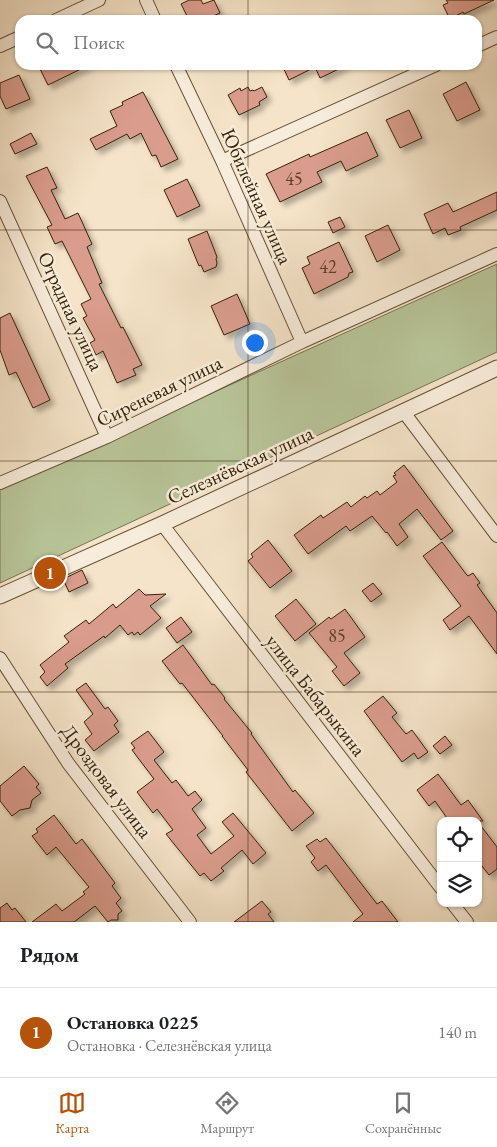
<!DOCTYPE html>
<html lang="ru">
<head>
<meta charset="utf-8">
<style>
	body { margin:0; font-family:"EB Garamond",serif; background:#f6f6f6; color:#202124 }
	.controls { position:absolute; right:15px; bottom:15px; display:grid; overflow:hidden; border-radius:10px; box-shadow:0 1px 4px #0004 }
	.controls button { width:45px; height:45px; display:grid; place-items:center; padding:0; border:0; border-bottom:1px solid #e0e0e0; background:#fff; color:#202124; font:25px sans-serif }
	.you { position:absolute; left:254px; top:342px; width:18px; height:18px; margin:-12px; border:4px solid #fff; border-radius:50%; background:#1a73e8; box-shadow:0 0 0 8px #1a73e833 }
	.badge { display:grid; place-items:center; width:32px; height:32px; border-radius:50%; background:#b45309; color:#fff; font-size:16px; font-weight:700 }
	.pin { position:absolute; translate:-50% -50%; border:2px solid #fff; box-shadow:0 1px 5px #0006 }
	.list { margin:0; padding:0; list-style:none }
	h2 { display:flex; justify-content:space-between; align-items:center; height:65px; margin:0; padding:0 20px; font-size:21px }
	h2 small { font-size:16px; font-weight:400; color:#757577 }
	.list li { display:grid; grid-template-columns:32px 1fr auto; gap:15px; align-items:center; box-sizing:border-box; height:90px; padding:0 20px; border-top:1px solid #e0e0e0 }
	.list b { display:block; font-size:19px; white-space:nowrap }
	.list p { margin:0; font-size:16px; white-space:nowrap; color:#757577 }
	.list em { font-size:16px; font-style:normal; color:#757577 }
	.icon { flex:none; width:28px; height:28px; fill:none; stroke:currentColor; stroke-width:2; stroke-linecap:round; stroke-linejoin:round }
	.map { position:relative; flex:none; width:497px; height:922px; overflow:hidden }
	.search { position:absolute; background:#fff; box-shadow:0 1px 4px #0004; left:15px; right:15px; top:15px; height:55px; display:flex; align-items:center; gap:12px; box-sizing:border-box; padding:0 18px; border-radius:15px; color:#757577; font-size:19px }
	.sheet { height:155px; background:#fff }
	nav { display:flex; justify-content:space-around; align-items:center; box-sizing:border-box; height:70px; border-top:1px solid #e0e0e0; background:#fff; font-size:14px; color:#757577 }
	nav a { display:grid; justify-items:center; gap:2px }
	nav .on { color:#b45309 }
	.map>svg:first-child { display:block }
</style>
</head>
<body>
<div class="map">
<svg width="497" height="922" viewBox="0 0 497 922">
	<defs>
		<filter id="shadow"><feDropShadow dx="4.5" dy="4.5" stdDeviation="2.5" flood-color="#0004"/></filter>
	</defs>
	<rect width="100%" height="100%" fill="#f5e4c9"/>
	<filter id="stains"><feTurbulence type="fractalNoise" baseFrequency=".004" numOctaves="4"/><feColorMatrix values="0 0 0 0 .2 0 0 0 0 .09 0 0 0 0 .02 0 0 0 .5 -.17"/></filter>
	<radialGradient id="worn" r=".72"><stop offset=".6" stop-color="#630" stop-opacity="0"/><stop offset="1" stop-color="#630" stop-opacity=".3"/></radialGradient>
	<path fill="#b8c599" stroke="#77744e" d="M497 264V352L0 583V489Z"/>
	<path fill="#da9c8d" stroke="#362303" filter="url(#shadow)" d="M189 0H201L203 4 214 0 220 13 204 20H189L181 4Z
		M446 0H494L464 14 463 12 450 19 443 5 448 3Z
		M38 65H89L48 85Z
		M282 65H347L320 78 315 67 289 80Z
		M19 75 30 99 6 109 0 96V83Z
		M466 82 480 110 457 121 443 94Z
		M248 87 250 91 253 90 254 91 262 87 267 97 259 102 260 105 239 115 228 95 240 88 241 91Z
		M143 92 178 159 161 167 156 155 152 156 141 133 130 139 127 134 96 150 90 139 117 126 110 111 123 105 122 102Z
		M409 110 422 138 400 148 386 120Z
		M367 132 378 156 346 171 341 161 317 172 322 182 280 202 266 174 309 154 310 157Z
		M31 133 37 144 15 154 10 144Z
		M47 167 57 188 51 190 65 219 78 213 92 244 87 247 102 283 99 284 121 328 123 327 142 365 133 369 136 375 117 383 103 351 96 355 90 343 95 340 83 318 87 316 81 304 91 299 62 241 55 244 47 227 52 225 26 176Z
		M187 179 200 206 177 217 164 190Z
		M497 192V210L460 227 461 230 448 235 445 228 433 234 424 214 448 203 453 212Z
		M340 217 345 227 333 233 328 222Z
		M388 225 400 250 377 262 365 236Z
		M207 231 217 257 216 259 217 263 216 267 204 272 201 265 199 266 188 239Z
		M339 242 353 272 349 273 348 277 314 294 302 268 310 264 307 257Z
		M237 294 250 324 224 335 211 306Z
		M10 313 50 400 33 408 16 372 9 375 0 350V318Z
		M404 465 453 531 441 540 417 509 399 524 408 537 397 546 387 532 386 533 372 516 350 531 346 526 308 554 294 535 321 515 323 518 347 502 351 507 365 496 367 498 377 491 380 495 397 482 393 476 396 475 394 473Z
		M268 540 292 571 270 588 248 561 253 557 251 554Z
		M442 542 466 574 468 576 473 573 480 583 477 585 497 613V654L469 616 450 630 443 620 461 606 423 556Z
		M82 570 88 583 69 592 63 579Z
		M373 583 382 594 371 602 362 591Z
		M139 589 145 595 166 594 150 606 161 618 140 635 138 632 134 635 132 632 128 635 120 625 105 638 104 636 65 664 68 668 47 686 40 677 45 672 40 665 69 642 64 636 86 620 89 624 113 604 116 608Z
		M296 599 316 624 295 641 275 616Z
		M345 609 365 637 344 653 360 673 344 686 332 671 337 667 309 633 329 617 331 619Z
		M181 617 192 632 177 643 166 628Z
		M183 645 212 685 214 684 225 698 224 699 252 733 251 734 293 792 295 790 314 813 292 831 246 772 248 770 222 736H223L182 683 180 684 162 661Z
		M86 683 105 709 108 707 118 721 114 725 119 732 94 751 85 740 92 734 84 722 93 714 76 690Z
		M383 696 397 713 392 717 406 734 412 730 428 752 418 759 414 753 402 762 364 711Z
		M148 731 164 752 154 760 172 783 176 780 188 796 195 791 202 800 192 809 206 828 197 835 211 854 234 836 222 822 233 813 266 853 253 864 242 850 221 868 224 871 211 881 204 873 200 876 166 834 173 830 157 809 153 813 137 792 154 779 132 750 135 748 131 743Z
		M445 736 452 745 440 754 433 746Z
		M24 766 39 784 36 787 41 793 32 800 30 808 20 810 12 816 0 801V786Z
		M438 774 461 805 468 800 483 821H449L435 801 429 806 417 790Z
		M54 815 76 844 82 839 115 883 112 886 121 898 116 903 122 911 118 914V920H111L108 922 95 906 74 922H32L56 904 62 911 85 894 83 892 89 887 56 847 47 855 32 836 38 832 36 829Z
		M478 822 497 847V869L489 875 478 861Z
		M326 838 377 904 382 901 398 922H353L363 914 326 865 318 871 311 862 315 858 306 846 317 839 320 842Z
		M262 901 271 912 268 914 274 922H234Z
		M7 903 12 910 15 908 26 922H0V908Z"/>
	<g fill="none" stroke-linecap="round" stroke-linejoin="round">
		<defs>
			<path id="minor" d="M146 0 155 20
				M56 20 99 0
				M0 46 20 37
				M477 46 497 37
				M176 65 222 161 302 342
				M222 161 436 65
				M0 201 107 437
				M403 411 497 536
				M0 483 107 437 302 342 497 254
				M162 524 441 888
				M0 658 68 763 190 922
				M452 903 467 922"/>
			<path id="tertiary" d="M0 596 162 524 497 368"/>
		</defs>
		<use href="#minor" stroke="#665334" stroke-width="14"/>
		<use href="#tertiary" stroke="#665334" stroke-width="17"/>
		<use href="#minor" stroke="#f8eddc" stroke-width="12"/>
		<use href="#tertiary" stroke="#f8eddc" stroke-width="15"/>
	</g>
	<path fill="none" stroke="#362303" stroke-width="1" stroke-opacity="0.55" d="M248 0V20M248 65V922M0 230H497M0 461H497M0 692H497"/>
	<g text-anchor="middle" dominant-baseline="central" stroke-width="5" stroke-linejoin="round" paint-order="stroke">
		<g font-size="18" fill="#5f4126">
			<text x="294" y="178">45</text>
			<text x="328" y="266">42</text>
			<text x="337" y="635">85</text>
		</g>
		<g font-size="20" fill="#362303" stroke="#f8eddc">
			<text transform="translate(257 196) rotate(66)">Юбилейная улица</text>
			<text transform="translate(71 311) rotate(65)">Отрадная улица</text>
			<text transform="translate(159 391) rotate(-26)">Сиреневая улица</text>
			<text transform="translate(240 465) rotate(-25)">Селезнёвская улица</text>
			<text transform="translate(316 695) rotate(52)">улица Бабарыкина</text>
			<text transform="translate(107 781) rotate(53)">Дроздовая улица</text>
		</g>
	</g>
	<rect width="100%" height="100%" filter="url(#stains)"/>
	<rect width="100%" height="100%" fill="url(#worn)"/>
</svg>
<div class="controls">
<button><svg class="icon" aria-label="locate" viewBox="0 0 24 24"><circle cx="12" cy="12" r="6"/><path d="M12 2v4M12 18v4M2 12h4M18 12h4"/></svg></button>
<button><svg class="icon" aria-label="layers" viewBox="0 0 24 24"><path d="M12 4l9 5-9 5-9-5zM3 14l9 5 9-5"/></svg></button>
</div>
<div class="you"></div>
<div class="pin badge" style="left:50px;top:573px">1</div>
<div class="search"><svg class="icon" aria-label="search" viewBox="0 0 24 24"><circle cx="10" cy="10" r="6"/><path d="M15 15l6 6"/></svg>Поиск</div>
</div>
<section class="sheet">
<h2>Рядом<small></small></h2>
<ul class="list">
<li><span class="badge">1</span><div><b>Остановка 0225</b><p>Остановка · Селезнёвская улица</p></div><em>140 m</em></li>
</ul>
</section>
<nav>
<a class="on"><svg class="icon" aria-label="map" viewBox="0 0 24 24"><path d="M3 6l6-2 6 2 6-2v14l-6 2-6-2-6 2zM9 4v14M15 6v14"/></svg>Карта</a>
<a><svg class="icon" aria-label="directions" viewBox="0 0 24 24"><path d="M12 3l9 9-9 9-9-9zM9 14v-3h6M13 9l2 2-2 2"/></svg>Маршрут</a>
<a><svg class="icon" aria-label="saved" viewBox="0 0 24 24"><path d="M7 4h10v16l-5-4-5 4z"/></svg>Сохранённые</a>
</nav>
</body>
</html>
